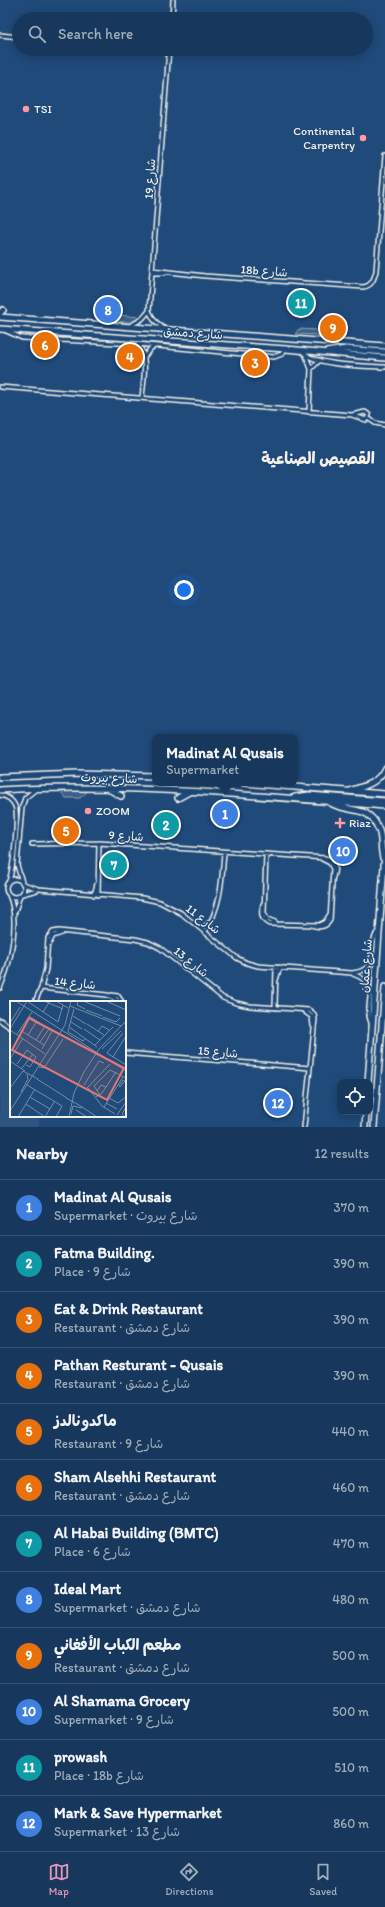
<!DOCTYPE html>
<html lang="en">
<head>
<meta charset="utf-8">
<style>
	body { margin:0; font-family:Itim,"Playpen Sans Arabic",sans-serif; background:#244365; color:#f1f3f6 }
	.controls { position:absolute; right:12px; bottom:12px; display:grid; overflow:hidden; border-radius:8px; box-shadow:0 2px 10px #0003 }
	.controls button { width:36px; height:36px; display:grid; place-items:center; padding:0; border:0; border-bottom:1px solid #365272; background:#17385c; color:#f1f3f6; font:20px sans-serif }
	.you { position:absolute; left:184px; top:590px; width:14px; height:14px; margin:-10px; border:3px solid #fff; border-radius:50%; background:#1a73e8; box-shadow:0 0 0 6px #1a73e833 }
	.badge { display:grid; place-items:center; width:26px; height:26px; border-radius:50%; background:#e797bd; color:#fff; font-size:13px; font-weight:700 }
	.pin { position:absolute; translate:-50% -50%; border:2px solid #fff; box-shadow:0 1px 4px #0006 }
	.popup { position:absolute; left:152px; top:734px; width:146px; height:52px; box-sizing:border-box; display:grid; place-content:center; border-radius:8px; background:#17385c; filter:drop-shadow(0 1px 3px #0005); font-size:13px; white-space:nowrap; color:#9eacbb }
	.popup b { font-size:15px; color:#f1f3f6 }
	.popup::after { content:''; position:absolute; left:50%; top:100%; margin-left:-8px; border:8px solid transparent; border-top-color:#17385c }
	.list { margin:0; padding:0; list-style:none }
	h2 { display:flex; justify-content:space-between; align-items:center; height:52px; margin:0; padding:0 16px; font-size:17px }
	h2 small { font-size:13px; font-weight:400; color:#9eacbb }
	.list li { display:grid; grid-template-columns:26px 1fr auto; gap:12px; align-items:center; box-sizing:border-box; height:56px; padding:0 16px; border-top:1px solid #365272 }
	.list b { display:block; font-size:15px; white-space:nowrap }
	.list p { margin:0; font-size:13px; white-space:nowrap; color:#9eacbb }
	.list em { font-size:13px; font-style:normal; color:#9eacbb }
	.icon { flex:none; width:22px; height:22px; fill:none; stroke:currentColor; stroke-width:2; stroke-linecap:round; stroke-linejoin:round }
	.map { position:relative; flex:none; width:385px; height:1127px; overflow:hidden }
	.search { position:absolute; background:#17385c; box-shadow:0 2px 10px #0003; left:12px; right:12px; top:12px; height:44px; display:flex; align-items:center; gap:10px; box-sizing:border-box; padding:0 14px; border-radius:22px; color:#9eacbb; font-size:15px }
	.sheet { height:724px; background:#17385c }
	nav { display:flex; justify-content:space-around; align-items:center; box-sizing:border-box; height:56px; border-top:1px solid #365272; background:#17385c; font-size:11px; color:#9eacbb }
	nav a { display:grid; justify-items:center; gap:2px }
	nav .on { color:#e797bd }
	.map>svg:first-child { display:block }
</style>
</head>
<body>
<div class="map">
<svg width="385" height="1127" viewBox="0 0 385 1127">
	<rect width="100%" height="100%" fill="#1f4a7a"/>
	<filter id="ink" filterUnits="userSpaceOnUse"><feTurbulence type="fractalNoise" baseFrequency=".025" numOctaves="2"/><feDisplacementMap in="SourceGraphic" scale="8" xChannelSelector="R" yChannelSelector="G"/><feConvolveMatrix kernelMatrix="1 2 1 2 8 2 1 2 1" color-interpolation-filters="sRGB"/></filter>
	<g filter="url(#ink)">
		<path fill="#2d5581" d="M0 1027 11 1034V1116H39V1127H0Z"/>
		<path fill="#3a5f88" stroke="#97a8b8" d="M107 314 140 317 132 322H121Z
			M299 329 316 330 320 335 295 334Z
			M89 790 80 798H66L61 792Z"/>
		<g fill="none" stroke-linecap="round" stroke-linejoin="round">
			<defs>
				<path id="minor" d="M172 19 173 0
					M0 35 19 37
					M152 270 205 276 363 287C372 286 374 279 376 271L385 156
					M152 273H164
					M149 311 154 320 164 329
					M130 326 142 319 149 311 169 49
					M4 330 22 338 137 344 274 357 282 354 286 349
					M138 345C149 354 143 384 142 398
					M302 351C313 366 366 366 385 367
					M145 356 150 349 155 346
					M306 356 311 369 309 412
					M311 369 320 360
					M0 387 352 415
					M365 412 369 415 366 420 352 415Z
					M368 418 375 423 385 425
					M0 795C6 796 12 799 15 806 19 815 13 870 9 881
					M32 844 99 843 325 858C336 860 336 868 333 877
					M266 854 264 913 267 919 275 922
					M6 888a9 9 0 1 1 18 0a9 9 0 1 1-18 0Z
					M22 882 17 865 22 807 25 798 35 790
					M23 884 39 889 142 898 160 902 181 913 237 958 247 963 258 966 352 973C383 970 365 944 379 930
					M22 894 37 890
					M94 895 97 884
					M98 895 99 843
					M263 904C261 912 260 919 269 924L319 925 325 922 330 914
					M15 912 20 895
					M310 925C318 927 325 929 330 920L333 869 330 863 322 859
					M202 929 211 921
					M205 932C221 907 222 880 224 852
					M49 944 53 936 62 933
					M353 974C384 985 362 1003 371 1023
					M276 980 280 967
					M0 988C11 964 20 920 9 895
					M41 988 107 995 114 998 119 1002
					M111 995 118 996 122 1002
					M35 1002 41 988 46 969 48 938 53 932 59 931 135 939 148 942 160 948 223 998 236 1003 250 1006 309 1010 314 1014 315 1019 304 1127
					M275 1008 276 967
					M304 1011 312 1017 313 1026
					M0 1020 11 1028
					M125 1053 310 1068"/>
				<path id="primary" d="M0 313 3 310
					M0 317 385 346
					M0 329 286 349 385 358
					M326 352 346 349 385 352
					M0 777 78 774 155 776
					M244 783 385 794
					M107 788 121 796
					M0 790C129 783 257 796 385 806
					M352 790C366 786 379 782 385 768
					M295 797 309 795 385 801
					M178 798 189 792
					M329 802C346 814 368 803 378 828 383 837 380 848 383 858
					M368 1082 385 852
					M365 1127 366 1112
					M374 1127 385 987"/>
			</defs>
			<use href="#minor" stroke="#f4f1e8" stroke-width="6"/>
			<use href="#primary" stroke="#f4f1e8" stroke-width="8"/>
			<use href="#minor" stroke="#1f4a7a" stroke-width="3"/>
			<use href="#primary" stroke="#1f4a7a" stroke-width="5"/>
		</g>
	</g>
	<g fill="#ff9aa2" stroke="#1f4a7a" stroke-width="1.5">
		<circle cx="26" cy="109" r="4"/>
		<circle cx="363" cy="138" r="4"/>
		<circle cx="88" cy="811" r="4"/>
		<path d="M338 817h4v4h4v4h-4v4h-4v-4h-4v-4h4z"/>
	</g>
	<g text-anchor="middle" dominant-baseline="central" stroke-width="3" stroke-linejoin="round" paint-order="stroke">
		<g font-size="12" fill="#f4f1e8" stroke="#1f4a7a" text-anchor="start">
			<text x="34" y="109">TSI</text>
			<text x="355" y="131" text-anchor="end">Continental<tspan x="355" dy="14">Carpentry</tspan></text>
			<text x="96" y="811">ZOOM</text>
			<text x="349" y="823">Riaz</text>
		</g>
		<g font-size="12" fill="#f4f1e8" stroke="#1f4a7a">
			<text transform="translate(150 179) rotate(-86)">شارع 19</text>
			<text transform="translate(264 271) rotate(4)">18b شارع</text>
			<text transform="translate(193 333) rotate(4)">شارع دمشق</text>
			<text transform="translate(109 778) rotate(2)">شارع بيروت</text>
			<text transform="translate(126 836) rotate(4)">شارع 9</text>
			<text transform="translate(203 919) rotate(38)">شارع 11</text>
			<text transform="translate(191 962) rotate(39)">شارع 13</text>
			<text transform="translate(366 966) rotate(-86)">شارع عمان</text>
			<text transform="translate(75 983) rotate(6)">شارع 14</text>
			<text transform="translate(218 1052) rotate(5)">شارع 15</text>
		</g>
		<g font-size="16" font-weight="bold" fill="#f4f1e8" stroke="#1f4a7a">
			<text x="318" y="458">القصيص الصناعية</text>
		</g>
	</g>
	<g transform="translate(10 1001)">
		<rect width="116" height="116" fill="#1f4a7a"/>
		<path fill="none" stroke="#748da6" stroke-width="1" d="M6 0 116 70M17 0 48 21M34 0 53 8M46 0 58 7M68 0 67 4 75 8M73 0 110 15M96 0 116 9M60 5 111 25M76 9 92 15M33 11 40 0M19 15 42 30 32 48M63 15 76 23M93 16 106 21 110 17M48 21 53 4M61 21 72 28M0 22 10 6M77 23 94 34M59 26 87 46M59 26 64 8M59 27 58 31 73 40 75 38M0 28 17 0M74 28 90 39M0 29 35 53M10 29 34 44M88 30 92 25 99 29M7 33 22 11M18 34 27 20M26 39 35 25M30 41 39 28M85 44 103 26M92 48 111 30M97 52 113 32M97 52 116 64M103 56 116 35M0 58 13 37M0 60 15 70M7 63 17 49 26 56 20 66 16 64M29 66 34 67 53 38M12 67 23 53M100 69 116 77M13 70 28 78M27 78 57 97M113 79 115 80 110 86 109 85ZM17 84 52 105 46 116M74 84 89 60 94 62M0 87 13 70M77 87 100 63M78 87 92 105 105 113M87 90 91 84 96 86M11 91 18 78 17 73M90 94 84 85 100 69M20 96 40 108M86 96 92 92 106 71M56 97 69 104M99 97 108 102 116 96M96 102 107 108M16 103 35 116M69 104 87 116M94 106 113 76M66 109 77 116M0 110 55 24 61 0M61 113 63 105 72 107M107 114 116 101M8 116 25 88M35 116 44 101M59 116 64 92 74 71 89 48 116 20M115 116 112 113 116 106"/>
		<path fill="#e27875" fill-opacity="0.15" stroke="#e27875" stroke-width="2" d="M19 17 114 67 97 99 2 49Z"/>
		<rect width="116" height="116" fill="none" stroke="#f4f1e8" stroke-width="2"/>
	</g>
</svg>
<div class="controls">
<button><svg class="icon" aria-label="locate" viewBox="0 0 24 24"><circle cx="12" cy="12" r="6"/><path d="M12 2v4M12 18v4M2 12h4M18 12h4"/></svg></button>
</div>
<div class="you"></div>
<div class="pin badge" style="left:225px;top:814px;background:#3f7fe0">1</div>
<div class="popup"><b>Madinat Al Qusais</b>Supermarket</div>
<div class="pin badge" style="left:166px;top:825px;background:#0f9aa8">2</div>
<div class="pin badge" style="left:255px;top:363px;background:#e8710a">3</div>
<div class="pin badge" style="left:130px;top:357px;background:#e8710a">4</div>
<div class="pin badge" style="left:66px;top:831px;background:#e8710a">5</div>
<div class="pin badge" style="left:45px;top:345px;background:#e8710a">6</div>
<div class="pin badge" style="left:114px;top:865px;background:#0f9aa8">7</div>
<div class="pin badge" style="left:108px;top:310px;background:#3f7fe0">8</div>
<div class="pin badge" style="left:333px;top:328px;background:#e8710a">9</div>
<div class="pin badge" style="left:343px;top:851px;background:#3f7fe0">10</div>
<div class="pin badge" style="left:301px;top:303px;background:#0f9aa8">11</div>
<div class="pin badge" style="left:278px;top:1103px;background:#3f7fe0">12</div>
<div class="search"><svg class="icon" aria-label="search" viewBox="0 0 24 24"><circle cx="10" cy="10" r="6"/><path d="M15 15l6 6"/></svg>Search here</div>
</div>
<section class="sheet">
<h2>Nearby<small>12 results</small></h2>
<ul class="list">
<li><span class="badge" style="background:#3f7fe0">1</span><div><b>Madinat Al Qusais</b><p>Supermarket · شارع بيروت</p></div><em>370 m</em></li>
<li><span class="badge" style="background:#0f9aa8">2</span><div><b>Fatma Building.</b><p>Place · شارع 9</p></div><em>390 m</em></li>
<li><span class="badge" style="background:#e8710a">3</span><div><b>Eat &amp; Drink Restaurant</b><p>Restaurant · شارع دمشق</p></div><em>390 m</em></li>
<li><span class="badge" style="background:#e8710a">4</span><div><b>Pathan Resturant - Qusais</b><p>Restaurant · شارع دمشق</p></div><em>390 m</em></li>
<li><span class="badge" style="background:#e8710a">5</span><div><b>ماكدونالدز</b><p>Restaurant · شارع 9</p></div><em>440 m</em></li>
<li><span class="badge" style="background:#e8710a">6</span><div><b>Sham Alsehhi Restaurant</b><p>Restaurant · شارع دمشق</p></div><em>460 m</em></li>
<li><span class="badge" style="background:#0f9aa8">7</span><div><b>Al Habai Building (BMTC)</b><p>Place · شارع 6</p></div><em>470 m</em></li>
<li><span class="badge" style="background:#3f7fe0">8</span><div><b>Ideal Mart</b><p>Supermarket · شارع دمشق</p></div><em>480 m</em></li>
<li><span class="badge" style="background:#e8710a">9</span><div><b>مطعم الكباب الأفغاني</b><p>Restaurant · شارع دمشق</p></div><em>500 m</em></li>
<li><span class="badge" style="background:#3f7fe0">10</span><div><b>Al Shamama Grocery</b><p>Supermarket · شارع 9</p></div><em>500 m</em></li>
<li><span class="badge" style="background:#0f9aa8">11</span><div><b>prowash</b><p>Place · 18b شارع</p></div><em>510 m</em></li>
<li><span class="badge" style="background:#3f7fe0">12</span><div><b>Mark &amp; Save Hypermarket</b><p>Supermarket · شارع 13</p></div><em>860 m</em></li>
</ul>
</section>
<nav>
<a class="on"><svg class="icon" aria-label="map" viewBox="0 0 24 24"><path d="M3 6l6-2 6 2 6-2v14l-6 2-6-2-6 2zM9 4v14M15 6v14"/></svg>Map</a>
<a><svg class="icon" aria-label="directions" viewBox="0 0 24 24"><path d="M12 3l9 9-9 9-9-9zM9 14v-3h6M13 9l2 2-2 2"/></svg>Directions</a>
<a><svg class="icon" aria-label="saved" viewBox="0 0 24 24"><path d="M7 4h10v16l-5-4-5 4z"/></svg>Saved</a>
</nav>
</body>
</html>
